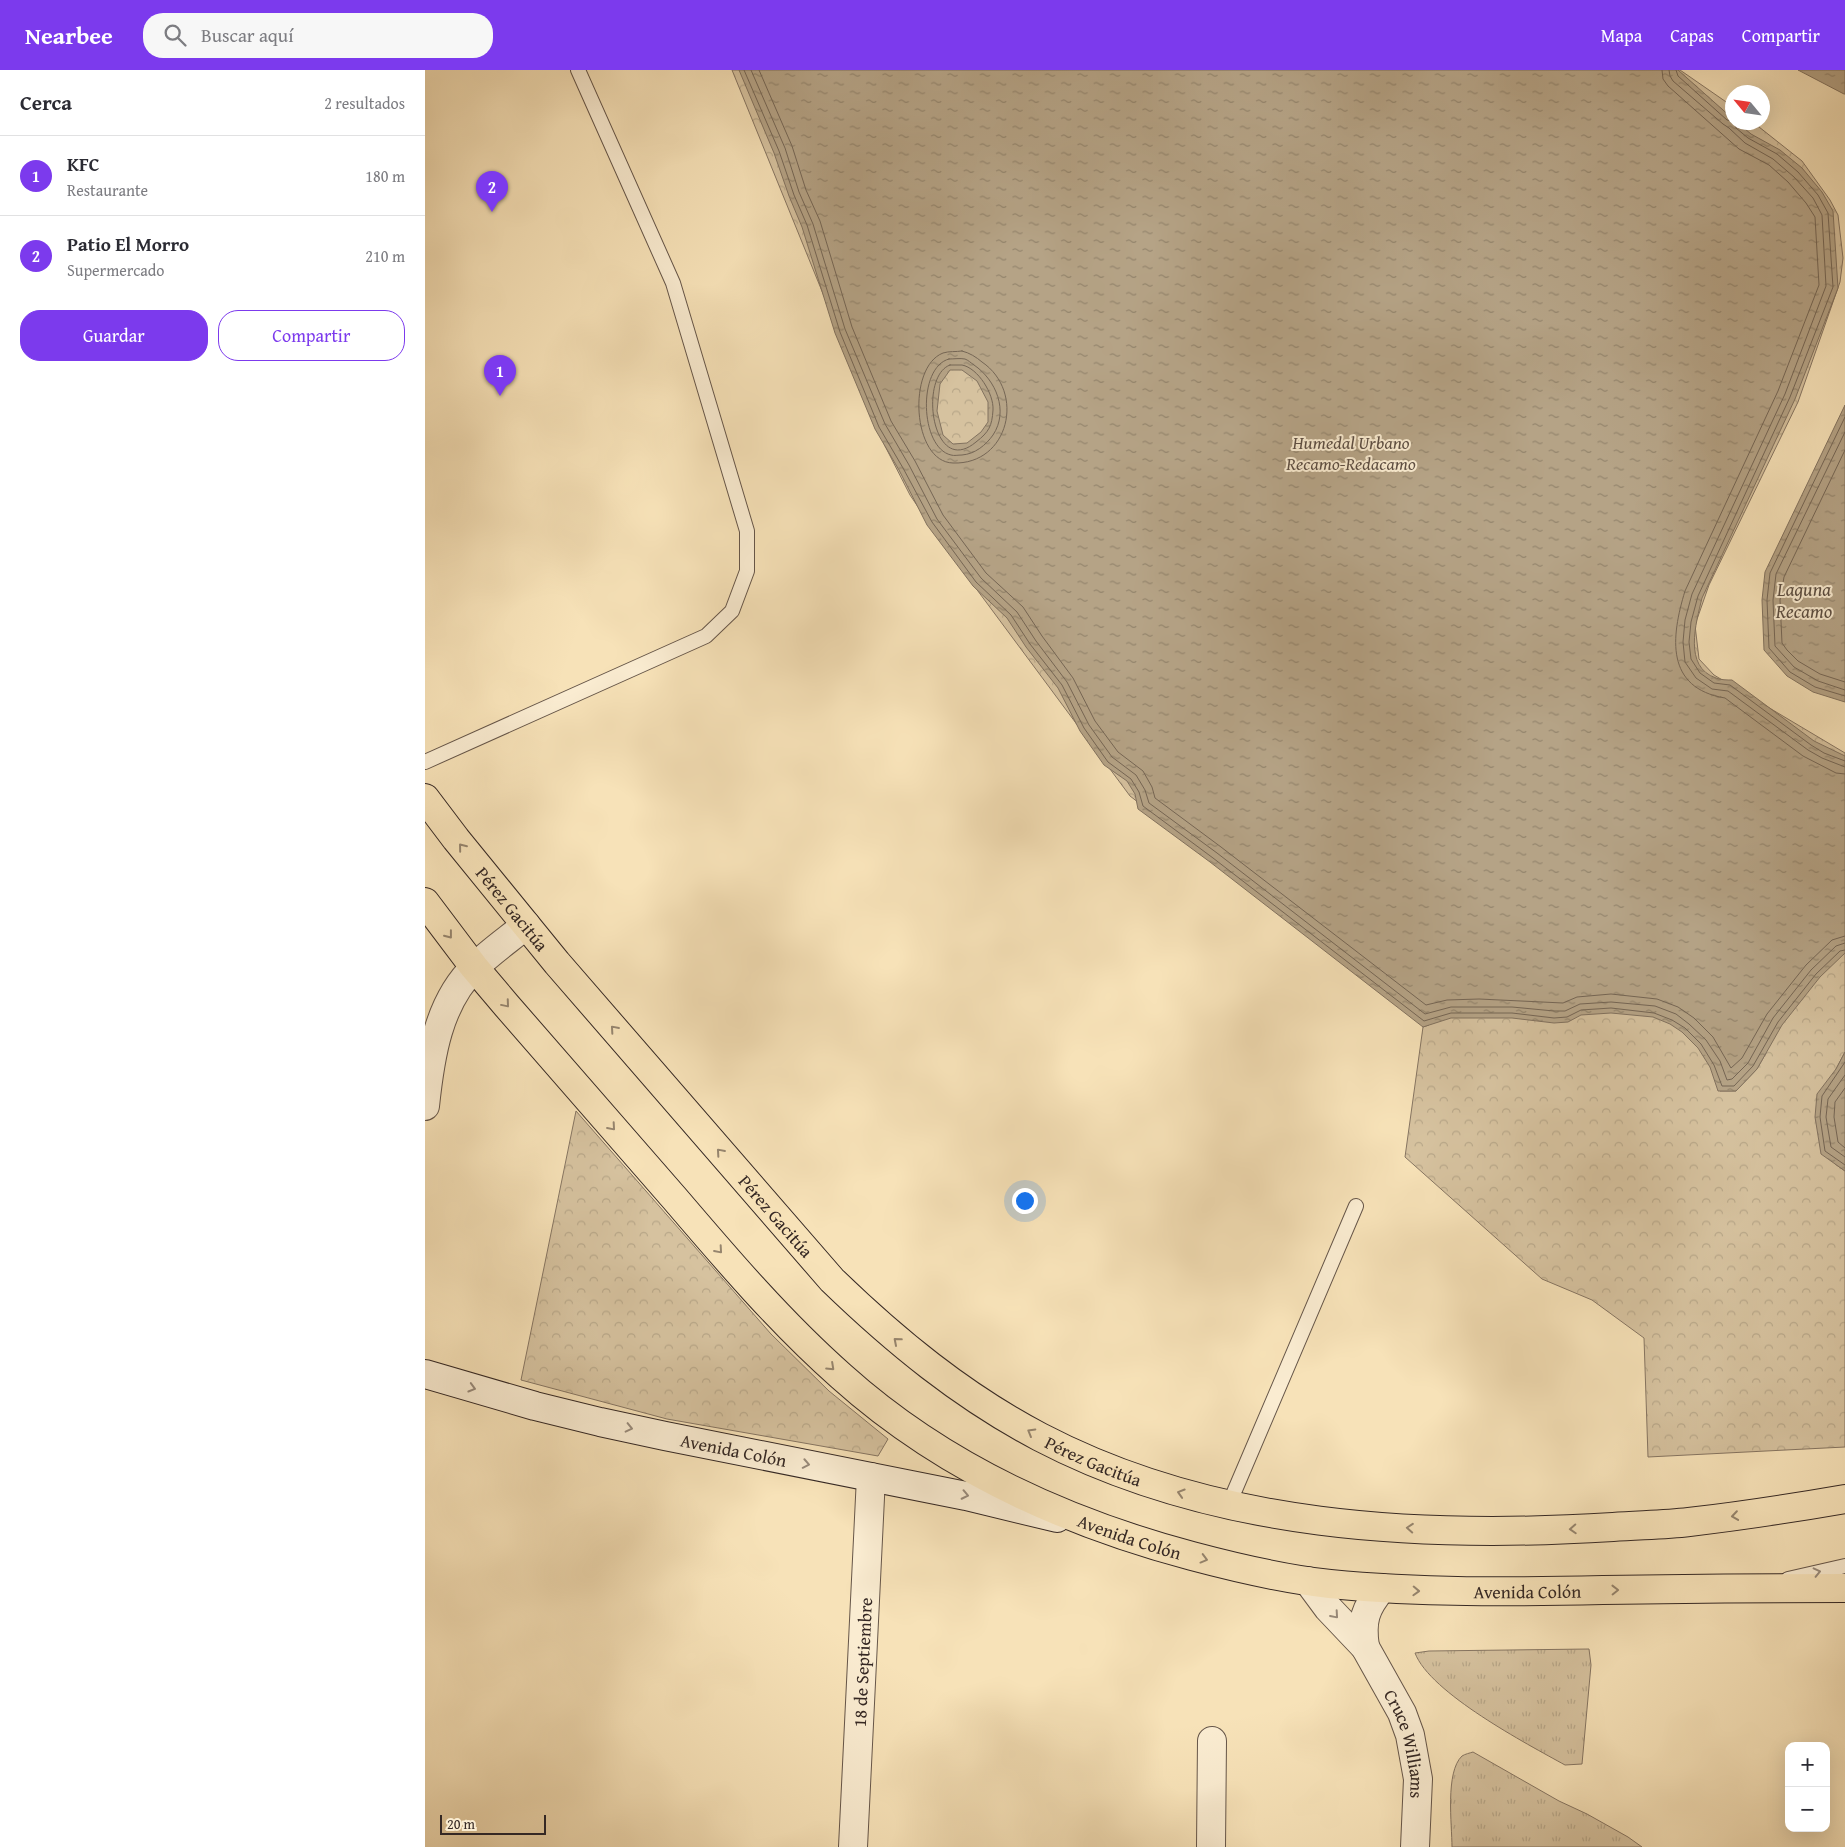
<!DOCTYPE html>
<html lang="es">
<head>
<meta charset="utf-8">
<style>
	body { margin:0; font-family:"Gentium Book Plus",serif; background:#f7f7f7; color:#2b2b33 }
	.controls { position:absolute; right:15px; bottom:15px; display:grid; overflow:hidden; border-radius:10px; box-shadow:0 5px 20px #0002 }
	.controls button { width:45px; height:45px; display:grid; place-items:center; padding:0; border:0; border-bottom:1px solid #e1e1e2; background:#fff; color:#2b2b33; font:25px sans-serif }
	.compass { position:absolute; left:1300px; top:15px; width:45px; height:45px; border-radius:50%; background:#fff; box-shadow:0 5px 20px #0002; rotate:299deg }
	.scale { position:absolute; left:15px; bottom:12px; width:106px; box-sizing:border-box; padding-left:5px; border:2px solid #352824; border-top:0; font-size:14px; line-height:18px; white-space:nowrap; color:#352824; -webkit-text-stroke:4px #faecd1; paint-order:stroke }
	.you { position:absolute; left:599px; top:1130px; width:18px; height:18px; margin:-12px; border:4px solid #fff; border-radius:50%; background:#1a73e8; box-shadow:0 0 0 8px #1a73e833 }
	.badge { display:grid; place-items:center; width:32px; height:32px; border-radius:50%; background:#7c3aed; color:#fff; font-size:16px; font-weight:700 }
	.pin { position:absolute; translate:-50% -41px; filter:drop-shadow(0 1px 2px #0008) }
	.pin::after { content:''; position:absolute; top:26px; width:18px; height:15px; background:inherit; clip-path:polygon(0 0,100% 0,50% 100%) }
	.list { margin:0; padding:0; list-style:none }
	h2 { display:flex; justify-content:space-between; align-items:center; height:65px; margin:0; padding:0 20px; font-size:21px }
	h2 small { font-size:16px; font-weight:400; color:#7c7c81 }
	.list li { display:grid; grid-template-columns:32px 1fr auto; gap:15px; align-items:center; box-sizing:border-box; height:80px; padding:0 20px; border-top:1px solid #e1e1e2 }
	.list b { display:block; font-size:19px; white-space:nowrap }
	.list p { margin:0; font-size:16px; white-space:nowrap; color:#7c7c81 }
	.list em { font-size:16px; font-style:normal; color:#7c7c81 }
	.actions { display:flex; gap:10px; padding:15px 20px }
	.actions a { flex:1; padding:11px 0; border:1px solid #7c3aed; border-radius:20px; text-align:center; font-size:18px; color:#7c3aed }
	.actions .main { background:#7c3aed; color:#fff }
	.icon { flex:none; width:28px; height:28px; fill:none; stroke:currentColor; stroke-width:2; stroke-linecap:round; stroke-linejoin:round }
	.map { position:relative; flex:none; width:1420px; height:1777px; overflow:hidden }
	header { display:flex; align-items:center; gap:30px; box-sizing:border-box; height:70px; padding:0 25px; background:#7c3aed; color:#fff }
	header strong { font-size:24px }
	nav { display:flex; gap:28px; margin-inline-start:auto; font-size:18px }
	.search { width:350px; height:45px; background:#f7f7f7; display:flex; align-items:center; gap:12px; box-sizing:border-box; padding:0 18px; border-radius:20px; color:#7c7c81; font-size:19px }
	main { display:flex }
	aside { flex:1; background:#fff }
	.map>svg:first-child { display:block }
</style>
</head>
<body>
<header>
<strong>Nearbee</strong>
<div class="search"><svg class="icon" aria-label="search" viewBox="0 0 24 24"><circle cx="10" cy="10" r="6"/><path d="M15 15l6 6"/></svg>Buscar aquí</div>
<nav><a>Mapa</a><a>Capas</a><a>Compartir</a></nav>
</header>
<main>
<aside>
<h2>Cerca<small>2 resultados</small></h2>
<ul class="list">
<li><span class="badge">1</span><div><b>KFC</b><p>Restaurante</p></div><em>180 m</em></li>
<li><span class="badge">2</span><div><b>Patio El Morro</b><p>Supermercado</p></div><em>210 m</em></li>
</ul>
<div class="actions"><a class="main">Guardar</a><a>Compartir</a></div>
</aside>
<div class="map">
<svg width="1420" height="1777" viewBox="0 0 1420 1777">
	<defs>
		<pattern id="grass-tufts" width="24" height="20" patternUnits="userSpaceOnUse" patternTransform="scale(1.25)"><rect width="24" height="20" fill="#d6c29f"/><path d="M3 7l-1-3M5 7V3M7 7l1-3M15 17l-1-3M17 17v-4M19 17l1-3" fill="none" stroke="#b8a789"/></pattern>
		<pattern id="forest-crowns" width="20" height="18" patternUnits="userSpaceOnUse" patternTransform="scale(1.25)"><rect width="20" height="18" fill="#d6c29f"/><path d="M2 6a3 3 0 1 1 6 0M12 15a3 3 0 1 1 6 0" fill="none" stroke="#b8a789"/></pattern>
		<pattern id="water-ripples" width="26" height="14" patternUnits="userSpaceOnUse" patternTransform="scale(1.25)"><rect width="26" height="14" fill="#b5a386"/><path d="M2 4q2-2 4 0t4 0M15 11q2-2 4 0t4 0" fill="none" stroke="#94856d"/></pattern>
	</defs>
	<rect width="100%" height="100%" fill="#f7e2b8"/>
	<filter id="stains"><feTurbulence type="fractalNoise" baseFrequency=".004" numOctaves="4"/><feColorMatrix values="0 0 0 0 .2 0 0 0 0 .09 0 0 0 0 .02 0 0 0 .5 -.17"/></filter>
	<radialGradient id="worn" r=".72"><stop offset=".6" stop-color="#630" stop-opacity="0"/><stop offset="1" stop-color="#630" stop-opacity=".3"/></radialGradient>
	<path fill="url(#grass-tufts)" stroke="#867562" d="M1164 1579 1166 1595 1157 1694 1140 1695C1102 1674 1005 1623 990 1583L1004 1581Z
		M1048 1682 1134 1731 1162 1744 1203 1767 1217 1777H1027C1027 1755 1020 1702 1037 1686 1040 1684 1045 1683 1048 1682Z"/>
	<path fill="url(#forest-crowns)" stroke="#867562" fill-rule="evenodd" d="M307 0H1255L1307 36 1308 52 1329 53 1377 91 1405 130 1413 145 1418 188 1415 212 1373 332 1284 515 1270 555 1274 589 1289 605 1420 683V982L1411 999 1410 1094 1420 1101V1377L1223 1387 1219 1268 1167 1230 1117 1209 980 1087 998 957 1004 955 705 726 518 474 485 425 460 376ZM1341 983 1332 999 1311 1021H1295Z
		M151 1041 346 1264 404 1321 463 1369 453 1386 242 1349 96 1310Z"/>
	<path fill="url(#water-ripples)" stroke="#82725f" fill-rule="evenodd" d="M314 0H1253L1307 48 1308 52 1313 53 1326 64 1355 80 1377 98 1397 122 1408 141 1413 218 1370 329 1277 528C1271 553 1258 597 1291 608 1296 610 1302 610 1307 610L1389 671 1420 686V883L1395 907 1357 955 1332 999 1311 1021H1293L1285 997 1273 978 1257 962 1245 954 1228 947 1186 943 1156 945 1143 952 1129 953 1087 948H1026L998 957 785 792 713 739 710 724 702 711 679 695 655 661 633 618 601 577 582 548 548 516 502 455 474 400 450 359 410 263 377 157 364 126 349 83ZM525 300H537L552 311 563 332V352L556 362 542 373 528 374 518 365 512 341 515 314Z
		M1373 0H1420V24H1419Z
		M1420 335V632L1388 622 1362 606 1339 580 1337 530 1340 502Z
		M1420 982V1101L1396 1084 1390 1047 1392 1024 1411 999Z"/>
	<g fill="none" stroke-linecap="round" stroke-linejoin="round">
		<path stroke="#756655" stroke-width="1" d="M319 0 354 81 369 125 382 155 415 262 454 357 478 398 507 452 551 512 586 545 605 574 637 615 659 658 683 692 706 709 714 722 718 736 788 788 999 951 1026 943H1087L1129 948 1142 947 1156 940 1186 938 1229 943 1247 950 1260 958 1276 974 1289 995 1297 1016H1309L1328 996 1353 952 1391 904 1415 881 1420 880
			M326 0 360 78 374 122 388 154 420 259 460 354 484 395 512 449 556 508 592 542 611 571 642 612 664 655 687 687 711 705 720 720 724 733 792 783 1000 944 1026 937H1087L1129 941H1140L1155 934 1186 932 1230 936 1251 944 1264 954 1281 970 1295 991 1302 1010 1307 1009 1323 993 1348 948 1386 900 1411 876 1420 873
			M334 0 367 76 381 120 395 151 427 257 466 351 490 391 518 445 561 503 598 537 617 566 648 608 670 651 693 682 718 701 727 717 730 728 796 777 1001 935 1022 930 1054 929 1138 933 1152 927 1186 924 1232 929 1253 937 1269 948 1288 967 1306 998 1317 988 1342 944 1381 895 1407 870 1420 866
			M1237 0 1238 9 1243 16 1314 79 1344 95 1363 112 1381 133 1390 147 1394 215 1353 321 1260 521C1246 567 1240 618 1300 628L1378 686 1411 703 1420 704
			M1244 0 1245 6 1248 11 1298 54 1304 58 1320 73 1348 89 1369 107 1388 128 1397 145 1401 216 1360 324 1267 524 1260 550 1258 572 1260 592 1271 608 1287 619 1303 621 1383 680 1397 688 1420 697
			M1251 0 1253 6 1302 50 1308 51
			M1310 52 1311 58 1323 68 1352 84 1373 102 1393 125 1403 143 1408 217 1365 327 1273 526 1266 552 1264 572 1266 589 1275 603 1289 613 1305 615 1386 675 1399 683 1420 691
			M537 281C545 283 551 287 557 292 601 322 584 395 528 393 487 392 482 297 518 283 524 281 531 282 537 281Z
			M524 289C529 289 535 288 540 289 543 290 546 293 549 295 571 310 584 341 568 365 561 375 550 384 537 385 533 385 529 386 526 385 495 378 492 297 524 289Z
			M525 295C529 295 533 295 537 295 553 298 569 324 568 340 567 356 564 362 551 372 507 409 493 306 525 295Z
			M1420 347 1345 503 1342 530 1344 578 1365 602 1390 617 1420 626
			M1420 362 1351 504 1348 530 1350 576 1369 597 1393 611 1420 620
			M1420 380 1359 507 1355 530 1357 573 1362 580 1373 591 1395 604 1420 612
			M1420 992 1397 1026 1395 1047 1400 1081 1420 1095
			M1420 1005 1403 1029 1401 1047 1406 1077 1420 1087
			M1420 1018 1410 1032 1409 1047 1413 1072 1420 1078"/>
		<defs>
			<path id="lane" d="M0 692 281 566 307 541 322 501V461L248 213 153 0
				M804 1434 931 1136
				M1363 1509 1420 1496"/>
			<g id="street">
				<path d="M0 1036C5 988 13 932 50 897 65 882 84 869 101 855"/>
				<path id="s1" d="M883 1511 903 1538 940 1577 977 1643 985 1665 993 1709 990 1777"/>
				<path d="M940 1577C936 1551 940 1538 957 1518"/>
				<path id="s2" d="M428 1777 446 1407"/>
				<path d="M786 1777 787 1671"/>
			</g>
			<g id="secondary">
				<path id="s3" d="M0 1304 110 1336 175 1352 240 1366 541 1426 632 1448"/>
			</g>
			<g id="primary">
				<path id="s4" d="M0 728 31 769 132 893 407 1210C470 1271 537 1326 615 1367 789 1458 995 1469 1188 1457 1213 1455 1239 1455 1264 1452 1316 1446 1368 1438 1420 1429"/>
				<path id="s5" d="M0 832 49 897 82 936C138 1000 194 1065 251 1130 303 1191 356 1253 416 1306 516 1396 639 1452 767 1486 812 1498 858 1509 905 1514 996 1523 1087 1522 1178 1520 1259 1519 1339 1518 1420 1518"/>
			</g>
		</defs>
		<use href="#lane" stroke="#665649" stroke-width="16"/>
		<use href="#street" stroke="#665649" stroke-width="30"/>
		<use href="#secondary" stroke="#352824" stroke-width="30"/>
		<use href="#primary" stroke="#352824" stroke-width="30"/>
		<use href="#lane" stroke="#faecd1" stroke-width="14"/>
		<use href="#street" stroke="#faecd1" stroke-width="28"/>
		<use href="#secondary" stroke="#faecd1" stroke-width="28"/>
		<use href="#primary" stroke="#f7e2b8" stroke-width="28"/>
	</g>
	<defs><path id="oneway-chevron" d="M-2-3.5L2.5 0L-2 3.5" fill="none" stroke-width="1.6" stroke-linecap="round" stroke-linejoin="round" transform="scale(1.25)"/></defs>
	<g stroke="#96856e">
		<use href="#oneway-chevron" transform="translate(37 777) rotate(-129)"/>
		<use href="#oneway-chevron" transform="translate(24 865) rotate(52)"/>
		<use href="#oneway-chevron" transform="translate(81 934) rotate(50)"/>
		<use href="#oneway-chevron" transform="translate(189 959) rotate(-131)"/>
		<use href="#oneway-chevron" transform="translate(187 1057) rotate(49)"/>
		<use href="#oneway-chevron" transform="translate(295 1082) rotate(-131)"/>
		<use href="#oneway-chevron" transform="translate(294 1180) rotate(49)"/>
		<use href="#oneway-chevron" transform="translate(472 1271) rotate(-139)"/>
		<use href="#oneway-chevron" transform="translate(406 1297) rotate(43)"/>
		<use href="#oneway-chevron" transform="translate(606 1362) rotate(-150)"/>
		<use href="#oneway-chevron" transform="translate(756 1423) rotate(-163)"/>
		<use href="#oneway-chevron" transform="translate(1310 1446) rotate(172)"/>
		<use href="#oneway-chevron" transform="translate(985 1458) rotate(-176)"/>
		<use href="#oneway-chevron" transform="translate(1148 1459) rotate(177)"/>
		<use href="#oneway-chevron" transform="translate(779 1489) rotate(15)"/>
		<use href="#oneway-chevron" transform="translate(1190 1520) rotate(-1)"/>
		<use href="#oneway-chevron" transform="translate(991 1521) rotate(2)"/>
	</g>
	<g stroke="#988a7a">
		<use href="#oneway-chevron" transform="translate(47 1318) rotate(16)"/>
		<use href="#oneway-chevron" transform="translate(204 1358) rotate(13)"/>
		<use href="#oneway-chevron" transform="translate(381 1394) rotate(11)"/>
		<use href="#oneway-chevron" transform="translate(540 1425) rotate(12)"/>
		<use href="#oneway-chevron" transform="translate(1392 1502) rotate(-13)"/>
		<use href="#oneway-chevron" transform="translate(910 1545) rotate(49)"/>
	</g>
	<g text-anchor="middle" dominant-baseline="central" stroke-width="4" stroke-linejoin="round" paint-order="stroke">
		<g font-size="18" font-style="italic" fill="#5d4e43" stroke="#faecd1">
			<text x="926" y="372">Humedal Urbano<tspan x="926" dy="21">Recamo-Redacamo</tspan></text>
		</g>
		<g font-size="18" fill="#352824" stroke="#faecd1">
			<text stroke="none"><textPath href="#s4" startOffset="141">Pérez Gacitúa</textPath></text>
			<text stroke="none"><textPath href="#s4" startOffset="546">Pérez Gacitúa</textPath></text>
			<text stroke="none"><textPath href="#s3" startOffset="318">Avenida Colón</textPath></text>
			<text stroke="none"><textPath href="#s4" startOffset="951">Pérez Gacitúa</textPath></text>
			<text stroke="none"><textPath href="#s5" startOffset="964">Avenida Colón</textPath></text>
			<text stroke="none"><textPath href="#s5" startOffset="1368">Avenida Colón</textPath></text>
			<text stroke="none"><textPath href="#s2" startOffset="185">18 de Septiembre</textPath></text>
			<text stroke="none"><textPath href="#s1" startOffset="194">Cruce Williams</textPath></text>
		</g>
		<g font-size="19" font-style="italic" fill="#5b4d41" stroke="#faecd1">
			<text x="1379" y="519">Laguna<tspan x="1379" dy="22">Recamo</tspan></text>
		</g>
	</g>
	<rect width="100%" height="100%" filter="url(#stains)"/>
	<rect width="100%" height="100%" fill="url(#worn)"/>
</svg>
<div class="controls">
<button>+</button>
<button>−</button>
</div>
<svg class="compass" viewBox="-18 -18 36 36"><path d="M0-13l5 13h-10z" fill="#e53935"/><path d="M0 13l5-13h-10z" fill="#7c7c81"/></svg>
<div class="scale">20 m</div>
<div class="you"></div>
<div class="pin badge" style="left:75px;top:326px">1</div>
<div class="pin badge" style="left:67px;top:142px">2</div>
</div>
</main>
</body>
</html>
